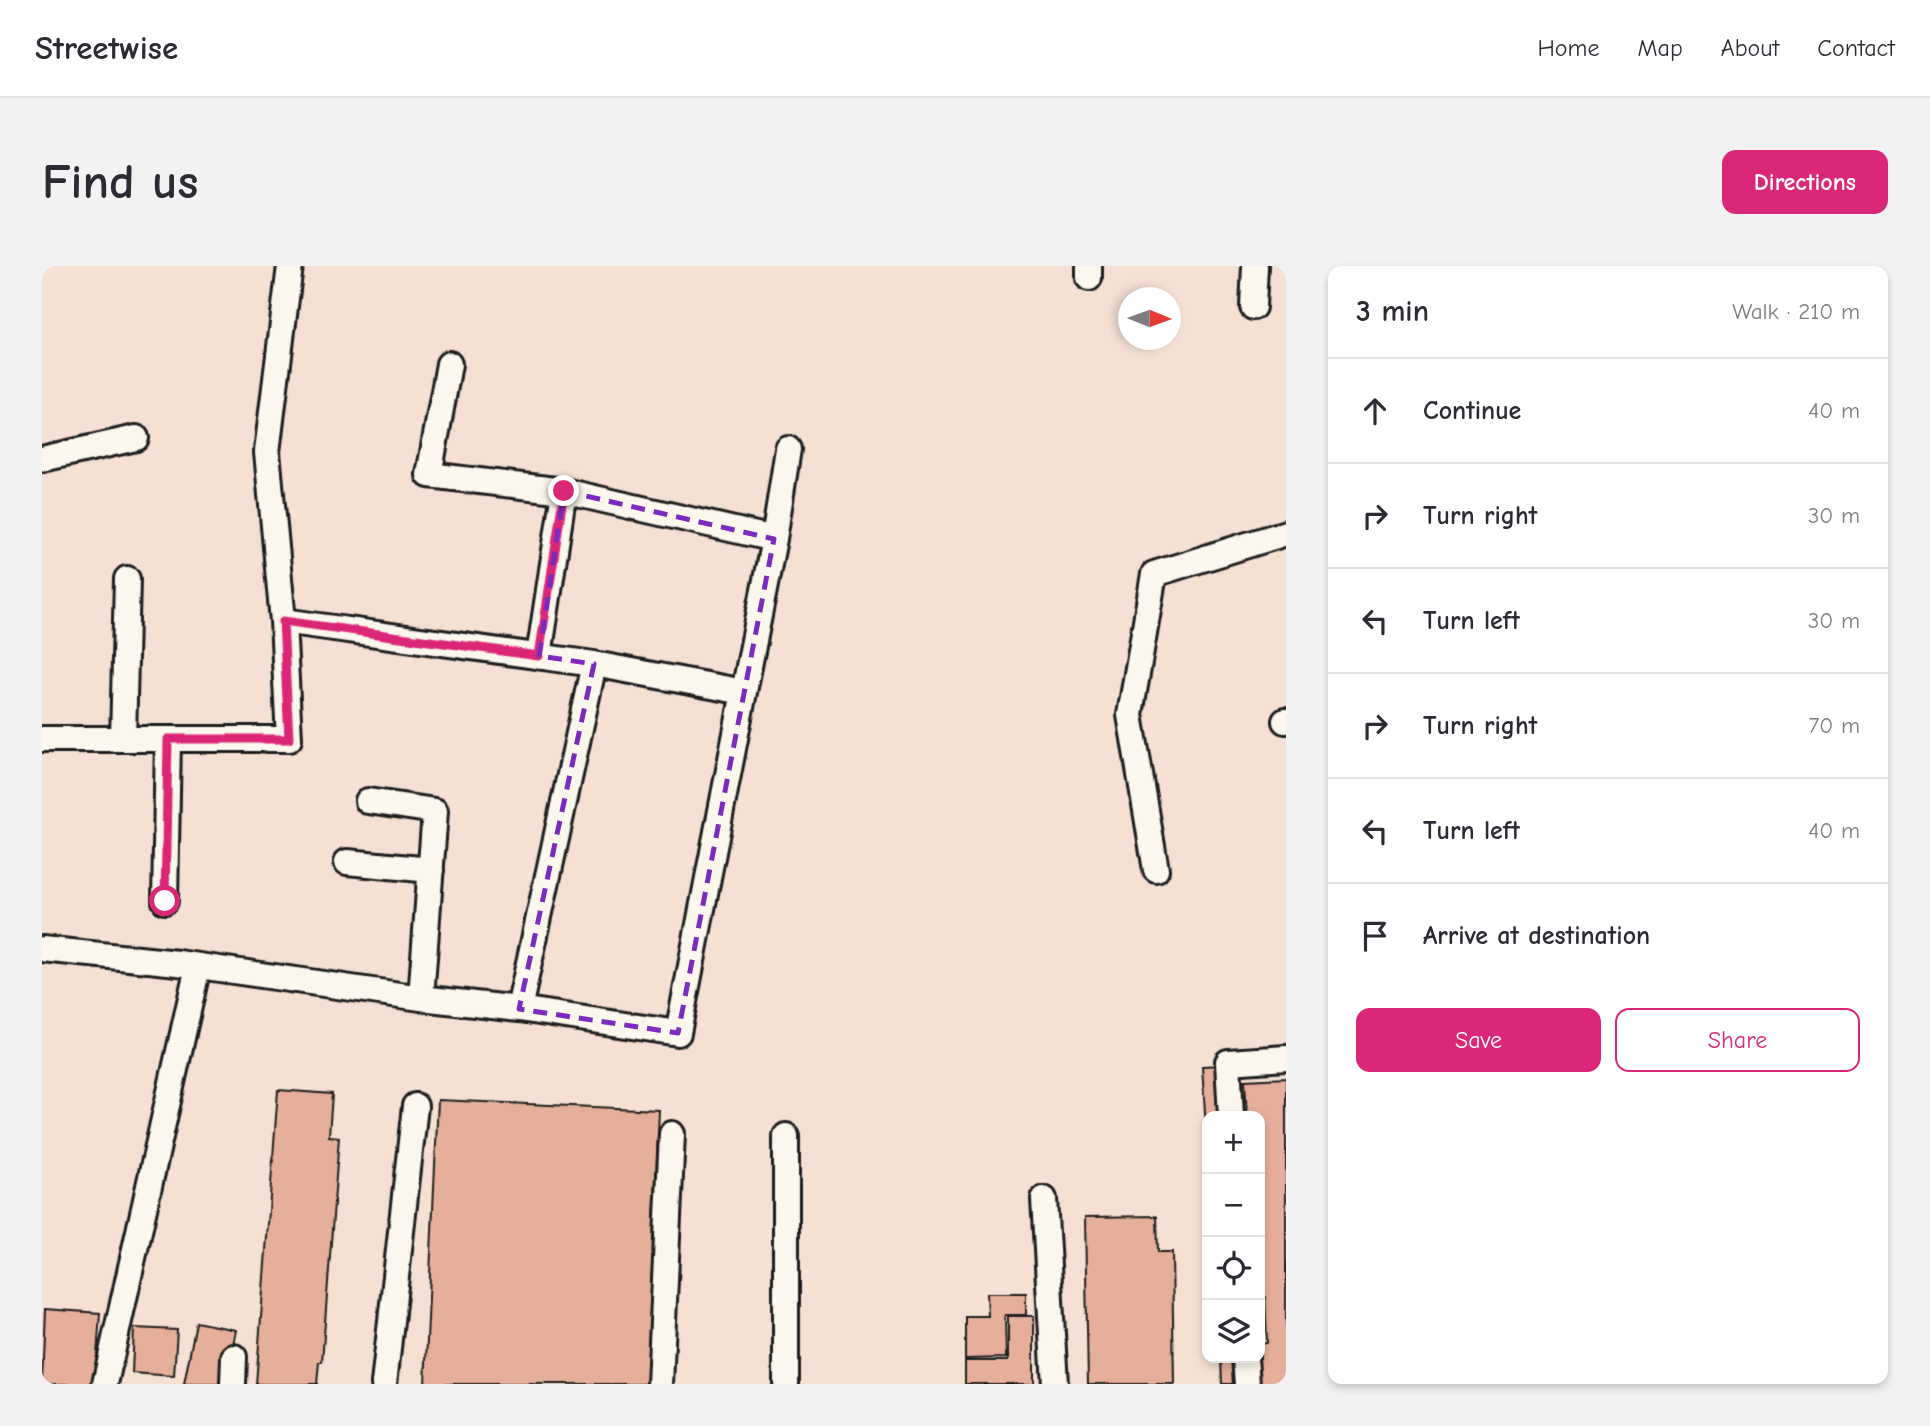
<!DOCTYPE html>
<html lang="en">
<head>
<meta charset="utf-8">
<style>
	body { margin:0; font-family:"Comic Neue",sans-serif; background:#f2f2f3; color:#2b2b33 }
	.controls { position:absolute; right:21px; bottom:21px; display:grid; overflow:hidden; border-radius:14px; box-shadow:0 4px 10px #0003 }
	.controls button { width:63px; height:63px; display:grid; place-items:center; padding:0; border:0; border-bottom:2px solid #e1e1e2; background:#fff; color:#2b2b33; font:35px sans-serif }
	.compass { position:absolute; left:1076px; top:21px; width:63px; height:63px; border-radius:50%; background:#fff; box-shadow:0 4px 10px #0003; rotate:91deg }
	.stop { position:absolute; width:21px; height:21px; margin:-16px; border:5px solid #db2777; border-radius:50%; background:#fff }
	.stop.end { background:#db2777; border-color:#fff; box-shadow:0 2px 7px #0008 }
	.list { margin:0; padding:0; list-style:none }
	h2 { display:flex; justify-content:space-between; align-items:center; height:91px; margin:0; padding:0 28px; font-size:30px }
	h2 small { font-size:23px; font-weight:400; color:#7c7c81 }
	.list li { display:grid; grid-template-columns:46px 1fr auto; gap:21px; align-items:center; box-sizing:border-box; height:105px; padding:0 28px; border-top:2px solid #e1e1e2 }
	.list b { display:block; font-size:26px; white-space:nowrap }
	.list em { font-size:23px; font-style:normal; color:#7c7c81 }
	.actions { display:flex; gap:14px; padding:21px 28px }
	.actions a { flex:1; padding:16px 0; border:2px solid #db2777; border-radius:14px; text-align:center; font-size:24px; color:#db2777 }
	.actions .main { background:#db2777; color:#fff }
	.icon { flex:none; width:38px; height:38px; fill:none; stroke:currentColor; stroke-width:2; stroke-linecap:round; stroke-linejoin:round }
	.map { position:relative; flex:none; width:1244px; height:1118px; overflow:hidden; border-radius:14px }
	header { display:flex; align-items:center; gap:42px; box-sizing:border-box; height:98px; padding:0 35px; background:#fff; border-bottom:2px solid #e1e1e2 }
	header strong { font-size:33px }
	nav { display:flex; gap:38px; margin-inline-start:auto; font-size:24px }
	.intro { display:flex; align-items:center; justify-content:space-between; box-sizing:border-box; height:168px; padding:0 42px }
	h1 { margin:0; font-size:49px }
	.button { padding:18px 32px; border-radius:14px; background:#db2777; color:#fff; font-size:24px; font-weight:700 }
	main { display:flex; gap:42px; padding:0 42px }
	aside { flex:1; background:#fff; border-radius:14px; box-shadow:0 4px 10px #0003 }
	.map>svg:first-child { display:block }
</style>
</head>
<body>
<header>
<strong>Streetwise</strong>
<nav><a>Home</a><a>Map</a><a>About</a><a>Contact</a></nav>
</header>
<div class="intro"><h1>Find us</h1><a class="button">Directions</a></div>
<main>
<div class="map">
<svg width="1244" height="1118" viewBox="0 0 1244 1118">
	<rect width="100%" height="100%" fill="#f5e1d4"/>
	<filter id="ink" filterUnits="userSpaceOnUse"><feTurbulence type="fractalNoise" baseFrequency=".0143" numOctaves="2"/><feDisplacementMap in="SourceGraphic" scale="14" xChannelSelector="R" yChannelSelector="G"/><feConvolveMatrix kernelMatrix="1 2 1 2 8 2 1 2 1" color-interpolation-filters="sRGB"/></filter>
	<g filter="url(#ink)">
		<path fill="#e6af9c" stroke="#1c1c1c" stroke-width="2" d="M1181 799 1184 850H1165V878L1160 800Z
			M1244 812V1118H1213L1211 1092H1218V1078L1225 1077 1223 1031H1219L1218 1007V850H1205L1203 814Z
			M236 824 290 828 287 870 297 871 280 1096H277L275 1118H214Z
			M396 834 617 844 605 1118H383Z
			M1115 950 1116 986H1130L1132 1118H1046L1043 951Z
			M945 1027H984V1049H963L964 1092 923 1093V1050H946Z
			M3 1043 58 1047 53 1118H0Z
			M966 1050H992V1118H923V1095H966Z
			M154 1056 194 1064 183 1118H142Z
			M92 1062 135 1064 132 1110 90 1107Z
			M1179 1092H1199L1200 1118H1180Z"/>
		<g fill="none" stroke-linecap="round" stroke-linejoin="round">
			<defs>
				<path id="minor" d="M248 0 225 186 241 355 552 398
					M1047 0V12
					M1211 41 1213 0
					M407 98 387 209 522 225 497 390
					M0 193 94 172
					M522 225 732 273 702 426
					M732 273 746 183
					M1243 455H1244
					M0 473H247L241 355
					M81 473 85 313
					M326 535 393 545 379 732
					M305 596 389 604
					M1114 604 1088 449 1112 308 1244 267
					M123 635 126 473
					M0 683 136 697 379 732 477 743 636 767 702 426 552 398 477 743
					M1189 850 1186 796 1244 792
					M1002 933 1013 1118
					M1203 1092 1205 1118
					M63 1118 156 700
					M191 1118 192 1091
					M342 1118 373 840
					M618 1118 630 868
					M744 1118V870"/>
			</defs>
			<use href="#minor" stroke="#1c1c1c" stroke-width="30"/>
			<use href="#minor" stroke="#fbf7ec" stroke-width="24"/>
		</g>
	</g>
	<g fill="none" stroke-linecap="round" stroke-linejoin="round" filter="url(#ink)">
		<path stroke="#db2777" stroke-width="9" d="M123 635 126 473H247L241 355 497 390 522 225"/>
	</g>
	<path fill="none" stroke="#7b2cbf" stroke-width="5" stroke-dasharray="14 9" stroke-linejoin="round" d="M522 225 732 273 636 767 477 743 552 398 497 390Z"/>
</svg>
<div class="controls">
<button>+</button>
<button>−</button>
<button><svg class="icon" aria-label="locate" viewBox="0 0 24 24"><circle cx="12" cy="12" r="6"/><path d="M12 2v4M12 18v4M2 12h4M18 12h4"/></svg></button>
<button><svg class="icon" aria-label="layers" viewBox="0 0 24 24"><path d="M12 4l9 5-9 5-9-5zM3 14l9 5 9-5"/></svg></button>
</div>
<svg class="compass" viewBox="-18 -18 36 36"><path d="M0-13l5 13h-10z" fill="#e53935"/><path d="M0 13l5-13h-10z" fill="#7c7c81"/></svg>
<div class="stop" style="left:123px;top:635px"></div>
<div class="stop end" style="left:522px;top:225px"></div>
</div>
<aside>
<h2>3 min<small>Walk · 210 m</small></h2>
<ul class="list">
<li><svg class="icon" aria-label="ahead" viewBox="0 0 24 24"><path d="M12 20V5M6 11l6-6 6 6"/></svg><div><b>Continue</b></div><em>40 m</em></li>
<li><svg class="icon" aria-label="right" viewBox="0 0 24 24"><path d="M7 20v-9h11M14 6l5 5-5 5"/></svg><div><b>Turn right</b></div><em>30 m</em></li>
<li><svg class="icon" aria-label="left" viewBox="0 0 24 24"><path d="M17 20v-9H6M10 6l-5 5 5 5"/></svg><div><b>Turn left</b></div><em>30 m</em></li>
<li><svg class="icon" aria-label="right" viewBox="0 0 24 24"><path d="M7 20v-9h11M14 6l5 5-5 5"/></svg><div><b>Turn right</b></div><em>70 m</em></li>
<li><svg class="icon" aria-label="left" viewBox="0 0 24 24"><path d="M17 20v-9H6M10 6l-5 5 5 5"/></svg><div><b>Turn left</b></div><em>40 m</em></li>
<li><svg class="icon" aria-label="arrive" viewBox="0 0 24 24"><path d="M6 21V4h12l-3 4 3 4H6"/></svg><div><b>Arrive at destination</b></div></li>
</ul>
<div class="actions"><a class="main">Save</a><a>Share</a></div>
</aside>
</main>
</body>
</html>
